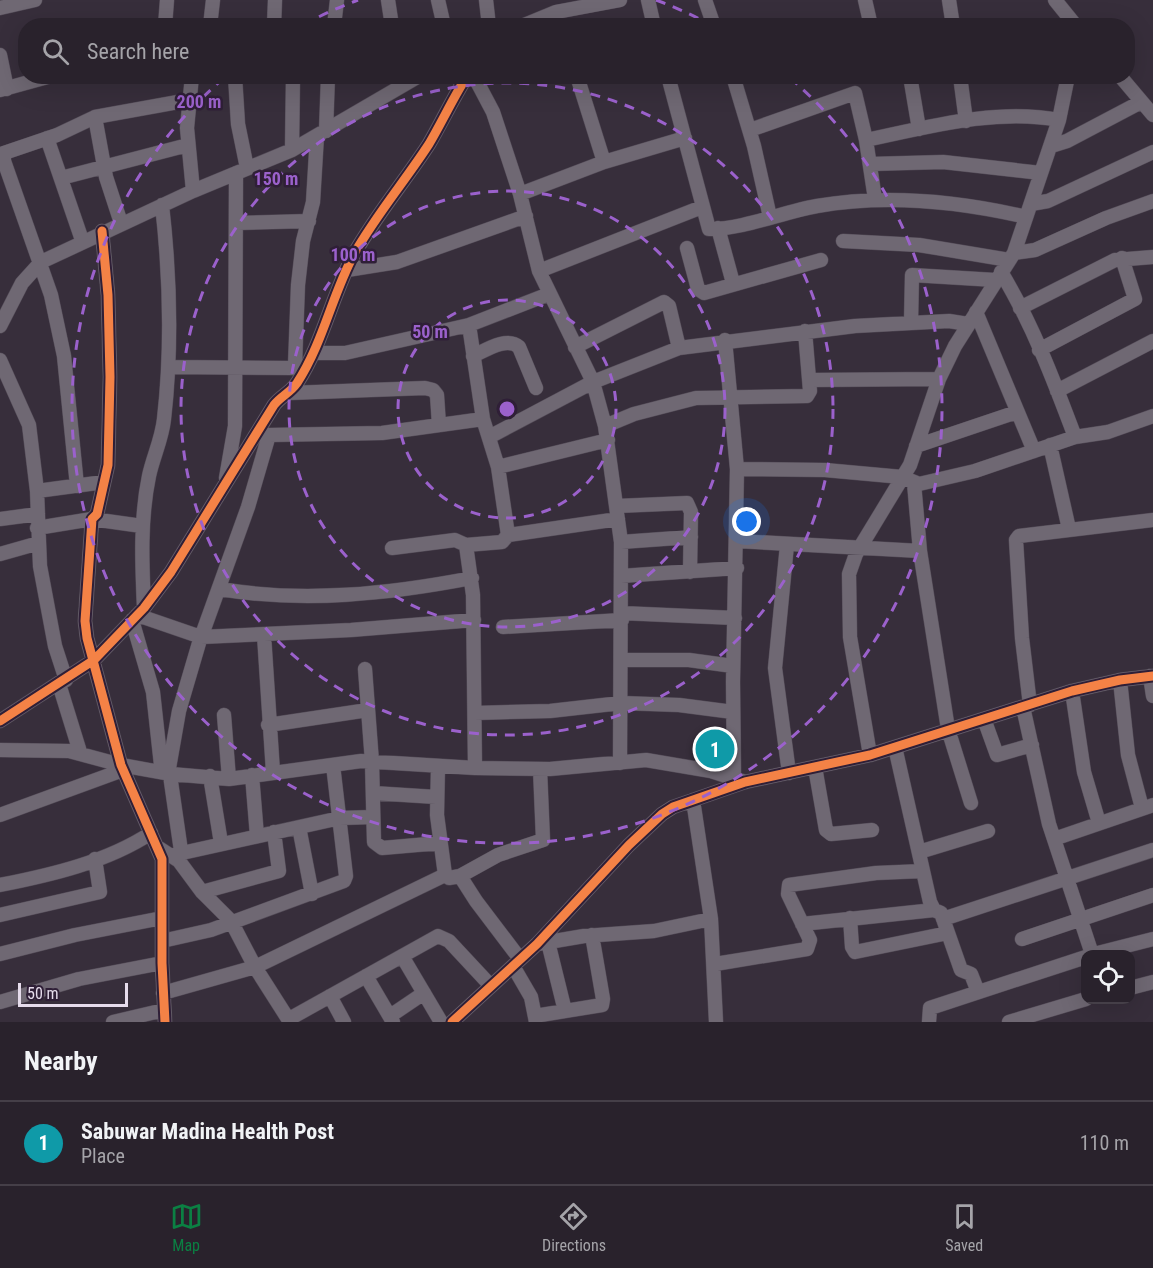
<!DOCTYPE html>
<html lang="en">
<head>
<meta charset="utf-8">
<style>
	body { margin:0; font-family:"Roboto Condensed",sans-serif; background:#352f38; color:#f1f3f6 }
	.controls { position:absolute; right:18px; bottom:18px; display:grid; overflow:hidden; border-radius:12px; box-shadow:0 6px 24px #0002 }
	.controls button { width:54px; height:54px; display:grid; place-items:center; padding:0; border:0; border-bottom:2px solid #453f48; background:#29222c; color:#f1f3f6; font:30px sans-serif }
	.scale { position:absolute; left:18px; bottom:15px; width:110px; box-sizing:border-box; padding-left:6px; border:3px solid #e6dcec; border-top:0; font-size:16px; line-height:21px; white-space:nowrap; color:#e6dcec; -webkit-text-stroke:4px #2f1f37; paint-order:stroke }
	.you { position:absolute; left:747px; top:522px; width:21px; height:21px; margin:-15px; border:4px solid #fff; border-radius:50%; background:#1a73e8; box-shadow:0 0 0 9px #1a73e833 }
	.badge { display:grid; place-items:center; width:39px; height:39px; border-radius:50%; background:#0b8043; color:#fff; font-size:20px; font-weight:700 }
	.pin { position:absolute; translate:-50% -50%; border:3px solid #fff; box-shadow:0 2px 6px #0006 }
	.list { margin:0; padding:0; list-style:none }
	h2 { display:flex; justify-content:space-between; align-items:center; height:78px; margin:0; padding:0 24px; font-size:26px }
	h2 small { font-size:20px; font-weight:400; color:#a5a4a9 }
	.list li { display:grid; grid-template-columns:39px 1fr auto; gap:18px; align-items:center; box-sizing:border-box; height:84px; padding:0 24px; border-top:2px solid #453f48 }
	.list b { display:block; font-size:22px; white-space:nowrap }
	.list p { margin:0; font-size:20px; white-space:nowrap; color:#a5a4a9 }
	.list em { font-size:20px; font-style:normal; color:#a5a4a9 }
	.icon { flex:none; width:33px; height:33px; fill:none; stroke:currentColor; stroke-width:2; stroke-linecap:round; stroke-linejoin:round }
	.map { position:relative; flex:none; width:1153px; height:1022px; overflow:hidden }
	.search { position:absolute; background:#29222c; box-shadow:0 6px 24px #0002; left:18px; right:18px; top:18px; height:66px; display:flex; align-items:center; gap:15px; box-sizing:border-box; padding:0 21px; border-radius:24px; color:#a5a4a9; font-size:22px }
	.sheet { height:162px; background:#29222c }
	nav { display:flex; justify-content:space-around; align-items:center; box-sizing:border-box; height:84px; border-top:2px solid #453f48; background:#29222c; font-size:16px; color:#a5a4a9 }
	nav a { display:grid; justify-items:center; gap:3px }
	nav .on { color:#0b8043 }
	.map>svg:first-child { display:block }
</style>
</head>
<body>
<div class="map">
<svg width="1153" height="1022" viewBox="0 0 1153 1022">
	<rect width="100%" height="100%" fill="#372e3b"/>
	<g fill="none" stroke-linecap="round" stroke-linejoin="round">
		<defs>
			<path id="street" d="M388 0 392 26
				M438 0 444 26
				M486 0 489 26
				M648 0 654 26
				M705 0 714 26
				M865 0 871 26
				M949 0 953 26
				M1055 0 1076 26
				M0 8 35 0
				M165 26 167 0
				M210 26 213 0
				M274 26 275 0
				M334 26 337 0
				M522 26 556 12 620 0
				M0 55 7 89
				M192 76 187 128 193 191
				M235 76 238 124 247 168
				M474 76 493 112 520 194 539 271 593 382 605 426 621 542 620 763
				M577 76 604 162
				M668 76 709 229C745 229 782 212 817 206 887 194 957 201 1026 217
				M733 76 754 146 770 217
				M910 76 919 129
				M960 76 966 121
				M1120 76 1153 115
				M0 90 51 76
				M95 117 106 177 121 223
				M750 130 855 93 866 140 875 199
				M326 131 328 76
				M47 138 82 240
				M866 140C928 127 996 108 1059 120
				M1051 146 1067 141 1141 102
				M292 150 293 76
				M870 164 943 162 1041 173
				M61 178 188 145
				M520 194 604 162 685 138
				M1031 204 1048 201 1153 152
				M237 223 309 221
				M718 228 733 283
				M102 231 108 295 110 377 108 465 97 514 92 519 85 621 87 638 121 765 162 859V963L165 1022
				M843 241 919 245 1009 260
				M687 248 698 289 704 293 821 260
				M1014 253 1035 250 1106 218 1153 201
				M347 270 397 262 526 216
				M539 271 702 207
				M1001 272C1032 323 1054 381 1075 437
				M1020 308 1115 260 1153 257
				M976 312 1034 451
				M911 323 912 275 995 280
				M469 325 483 419 498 467 508 535
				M0 326 22 283 41 262 193 191 292 150 419 76
				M725 340 737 469 733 682 734 776
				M575 347 664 302 669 306 679 348
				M1039 350 1135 299 1122 258
				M314 353H345L469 325 549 294
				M473 356C486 350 507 336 519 347L536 388
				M0 360 29 425 37 491 40 566 55 646 66 680
				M168 367 292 368 295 365 298 285 303 241 313 202 317 136
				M809 380 939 379
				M1057 391 1153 341
				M289 393 425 388 433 390 437 395 439 425
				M605 426 634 414 696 398 807 396 810 391 805 331
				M260 432 269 435 382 433 483 419
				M489 437 593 382 679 348 855 326 949 321 968 324
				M1050 445 1069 529
				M916 446 1017 412
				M498 467 608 440
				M737 469 825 470 902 477 919 484 975 471 1075 437 1108 432 1153 416
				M226 478 235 426 236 173
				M914 483 920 551 948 729 971 803
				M77 486 64 356 51 295 4 161V153L57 135 95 117 189 100
				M37 491 104 482
				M617 506 687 503 691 512 690 572
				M0 519 38 514
				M37 528 92 519 142 526
				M737 541 920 551
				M621 542 691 537
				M466 545 502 542 508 535 618 519
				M787 545 775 668 789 773
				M392 548 455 540 466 545 473 595 475 768
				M0 554 39 543
				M621 576 737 568
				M220 589C304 603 389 594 472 578
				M144 608C142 564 140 519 149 476 153 457 162 439 164 419 172 349 170 275 162 205
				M621 613 735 618
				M137 615 201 637 351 630 474 620
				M132 620 153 692 161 765 169 768
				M503 627 622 620
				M264 635 273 772
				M621 660H689L733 666
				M365 669 372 762 374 842 382 848 440 843
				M1150 676 1153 696
				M1120 680 1128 755 1142 808
				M59 684 80 752
				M1072 691 1084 772 1099 823
				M1030 705 1022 638 1016 540 1019 536 1153 520
				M1023 707 1049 824 1092 954
				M475 713 550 711 621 703 679 705 733 712
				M224 715 229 779
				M984 719 997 755 1032 745
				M0 721 94 660 144 608 171 572 274 405C281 396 290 393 297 383 323 343 332 295 354 254 376 215 405 181 429 144 442 122 453 98 467 76
				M268 725 368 710
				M895 747 930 902 934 910 941 913 961 970 971 974 978 992
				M0 750 69 751 121 765 171 774 229 779 361 761 475 768 550 769 646 760 711 771 745 782
				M870 755 850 637 849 574 856 554 910 465 939 379 955 346 1014 253 1059 120 1068 76
				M438 766 437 815 445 875 449 878 460 876 498 855 543 840 540 769
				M815 767 826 830 831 834 872 830
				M252 775 257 836
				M210 776 221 843
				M373 793 436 797
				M693 800 711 919 716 1022
				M0 815 123 770
				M299 827 312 894
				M1054 839 1153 805
				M159 848 179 861 202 892 231 921 255 967 290 1022
				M181 851 169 768 179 711 199 643 248 507 269 435
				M919 852 988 831
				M173 855 340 818 373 817
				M460 876 476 901 520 959
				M0 885C51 875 107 862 151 833
				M202 892 279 871 274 832
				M0 915 100 892 95 859
				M850 918 852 947 855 952 948 933
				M943 919 1153 850
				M802 924 934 910
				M1022 939 1153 895
				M162 941 211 930 344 881 346 876 333 765
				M548 942 565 1011
				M537 944 584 936 654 931 711 919
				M0 954 75 935 162 918
				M1094 954 1153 939
				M402 956 441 1022
				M715 964 807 949 810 940 788 894 789 885 876 873 923 871
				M513 966 531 997 536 1022
				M366 976 393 1022
				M1130 988 1153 982
				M163 993 255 967 445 875
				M330 996 344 1022
				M0 1002 79 979 162 963
				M390 1016 424 993
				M535 1016 602 1005 603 999 592 935
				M289 1019 438 936 449 941 490 985
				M113 1022 164 1010
				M452 1022 537 944 629 845 662 814 673 807 745 782 870 755 1072 691 1120 680 1153 676
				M929 1022 930 1008 1086 957
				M1009 1022 1086 999"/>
		</defs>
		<use href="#street" stroke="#534b57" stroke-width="15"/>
		<use href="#street" stroke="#6f6873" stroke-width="14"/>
		<defs>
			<path id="cycleway" d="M102 231 108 295 110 377 108 465 97 514 92 519 85 621 87 638 121 765 162 859V963L165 1022
				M0 721 94 660 144 608 171 572 274 405C281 396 290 393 297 383 323 343 332 295 354 254 376 215 405 181 429 144 442 122 453 98 467 76
				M452 1022 537 944 629 845 662 814 673 807 745 782 870 755 1072 691 1120 680 1153 676"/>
		</defs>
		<use href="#cycleway" stroke="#2f1f37" stroke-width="13"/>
		<use href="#cycleway" stroke="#f48246" stroke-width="9"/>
	</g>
	<g fill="none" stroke="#9b61cc" stroke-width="3" stroke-dasharray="10 8">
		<circle cx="507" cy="409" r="109"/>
		<circle cx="507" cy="409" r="218"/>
		<circle cx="507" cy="409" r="326"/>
		<path d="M303 25A435 435 0 0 1 358 0M656 0A435 435 0 0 1 711 25M790 78A435 435 0 1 1 224 78"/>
	</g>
	<circle cx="507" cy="409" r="9" fill="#9b61cc" stroke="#2f1f37" stroke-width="3"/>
	<g font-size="18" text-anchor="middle" font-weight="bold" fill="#9b61cc" stroke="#2f1f37" stroke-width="5" stroke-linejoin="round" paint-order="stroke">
		<text x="199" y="108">200 m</text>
		<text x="276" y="185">150 m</text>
		<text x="353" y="261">100 m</text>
		<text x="430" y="338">50 m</text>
	</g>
</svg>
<div class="controls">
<button><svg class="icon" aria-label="locate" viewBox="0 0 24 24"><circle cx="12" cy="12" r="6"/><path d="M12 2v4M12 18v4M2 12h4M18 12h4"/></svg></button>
</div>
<div class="scale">50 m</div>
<div class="you"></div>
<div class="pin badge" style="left:715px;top:749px;background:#0f9aa8">1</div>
<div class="search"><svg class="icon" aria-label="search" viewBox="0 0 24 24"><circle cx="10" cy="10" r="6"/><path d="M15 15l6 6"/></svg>Search here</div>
</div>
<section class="sheet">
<h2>Nearby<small></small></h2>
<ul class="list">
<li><span class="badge" style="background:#0f9aa8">1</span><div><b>Sabuwar Madina Health Post</b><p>Place</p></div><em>110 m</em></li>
</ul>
</section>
<nav>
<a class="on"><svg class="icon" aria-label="map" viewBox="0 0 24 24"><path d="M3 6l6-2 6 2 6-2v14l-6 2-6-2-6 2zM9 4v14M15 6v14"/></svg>Map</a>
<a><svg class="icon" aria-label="directions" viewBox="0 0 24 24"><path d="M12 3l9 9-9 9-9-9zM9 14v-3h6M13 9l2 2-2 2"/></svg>Directions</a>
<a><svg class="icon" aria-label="saved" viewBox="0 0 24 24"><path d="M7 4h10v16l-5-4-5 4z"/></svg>Saved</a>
</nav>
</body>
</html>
